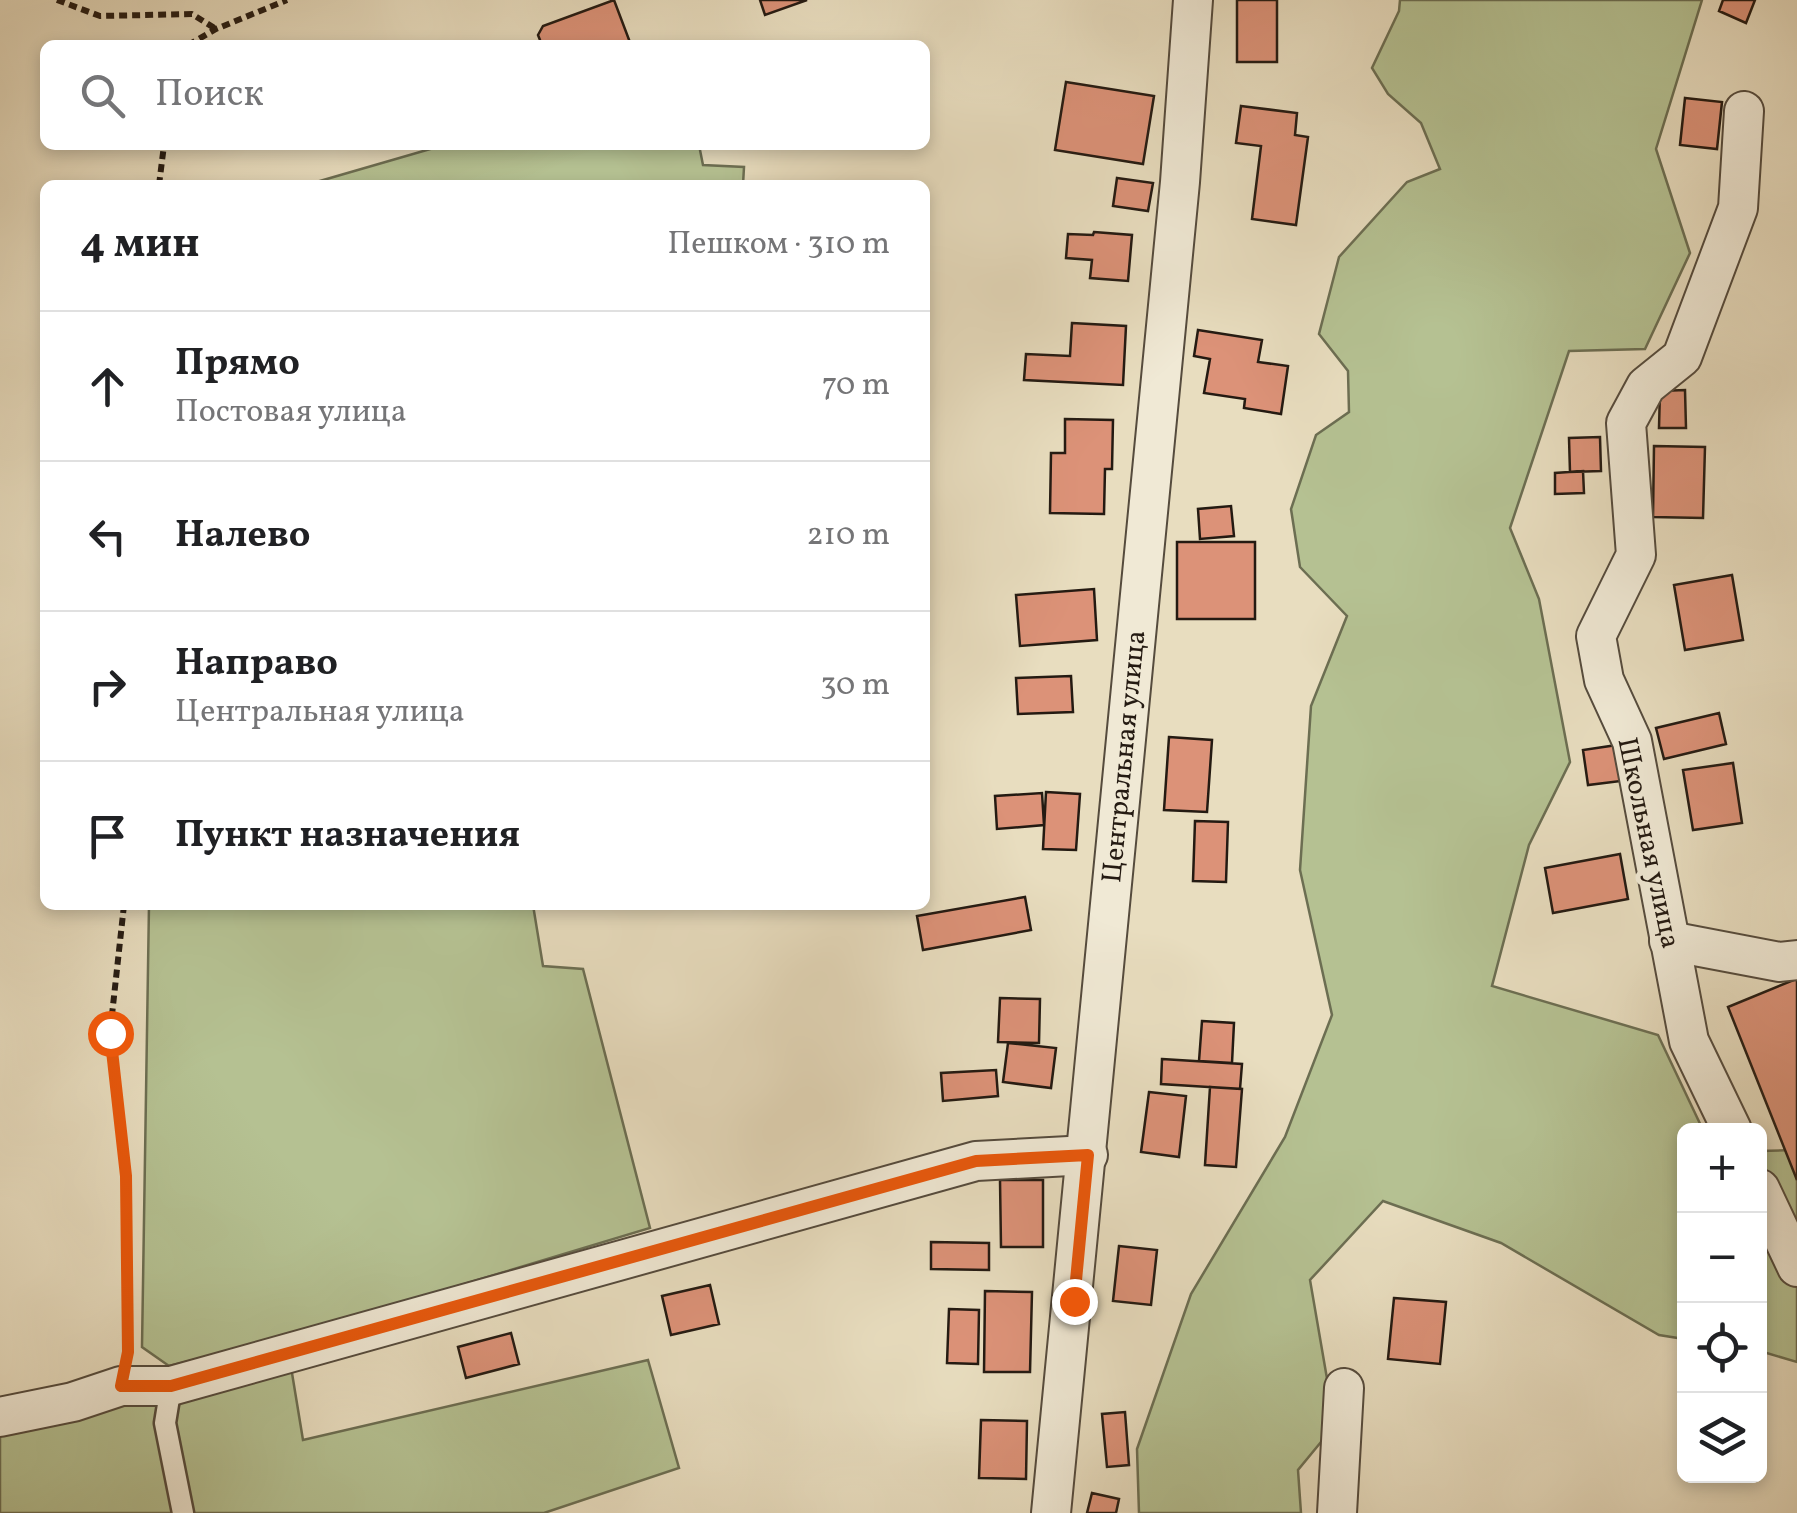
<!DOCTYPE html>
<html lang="ru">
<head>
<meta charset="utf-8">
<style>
	body { margin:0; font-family:Vollkorn,serif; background:#f6f6f6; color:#202124 }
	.controls { position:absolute; right:30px; bottom:30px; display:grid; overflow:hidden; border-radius:15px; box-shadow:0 5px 15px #0003 }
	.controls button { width:90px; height:90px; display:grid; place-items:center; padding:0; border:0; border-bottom:2px solid #e0e0e0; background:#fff; color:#202124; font:50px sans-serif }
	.stop { position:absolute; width:30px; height:30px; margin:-22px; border:8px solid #ea580c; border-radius:50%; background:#fff }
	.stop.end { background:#ea580c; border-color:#fff; box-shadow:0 2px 10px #0008 }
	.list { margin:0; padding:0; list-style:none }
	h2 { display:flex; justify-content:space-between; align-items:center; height:130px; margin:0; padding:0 40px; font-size:42px }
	h2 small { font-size:32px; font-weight:400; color:#757577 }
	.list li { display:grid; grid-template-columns:65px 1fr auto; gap:30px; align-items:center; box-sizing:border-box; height:150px; padding:0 40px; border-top:2px solid #e0e0e0 }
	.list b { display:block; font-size:38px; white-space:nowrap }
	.list p { margin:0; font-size:32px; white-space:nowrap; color:#757577 }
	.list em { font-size:32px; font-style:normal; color:#757577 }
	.icon { flex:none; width:55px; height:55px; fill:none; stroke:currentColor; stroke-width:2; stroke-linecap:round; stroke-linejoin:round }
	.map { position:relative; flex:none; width:1797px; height:1513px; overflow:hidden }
	.search { position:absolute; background:#fff; box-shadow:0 5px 15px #0003; left:40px; top:40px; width:890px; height:110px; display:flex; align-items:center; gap:25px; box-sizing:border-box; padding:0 35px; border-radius:15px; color:#757577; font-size:38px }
	.panel { position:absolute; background:#fff; box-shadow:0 5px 15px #0003; left:40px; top:180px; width:890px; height:730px; border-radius:15px }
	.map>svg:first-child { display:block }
</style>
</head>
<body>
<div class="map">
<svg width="1797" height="1513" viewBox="0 0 1797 1513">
	<rect width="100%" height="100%" fill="#e8ddbf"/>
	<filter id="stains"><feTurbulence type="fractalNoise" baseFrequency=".002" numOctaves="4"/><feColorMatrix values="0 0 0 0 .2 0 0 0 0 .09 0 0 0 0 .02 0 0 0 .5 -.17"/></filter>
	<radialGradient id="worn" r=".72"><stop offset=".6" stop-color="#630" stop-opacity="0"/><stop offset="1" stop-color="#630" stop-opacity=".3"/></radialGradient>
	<path fill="#b5c192" stroke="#6c6e52" stroke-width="2.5" d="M1400 0H1702L1656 149 1690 253 1645 349 1569 351 1510 528 1539 599 1570 762 1529 845 1492 986 1658 1035 1703 1130H1684V1339L1659 1335 1501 1243 1383 1201 1310 1280 1335 1425 1298 1470 1301 1513H1139L1137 1449 1191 1294 1285 1137 1332 1015 1300 870 1311 706 1347 616 1300 567 1291 509 1316 435 1349 412 1348 371 1319 334 1339 257 1407 182 1440 169 1421 123 1388 94 1372 68 1399 11Z
		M444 145H699L703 165 744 167 743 185H306Z
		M149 905H533L543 966 583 969 650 1228 295 1335 169 1366 142 1347Z
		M1793 1150 1797 1159V1362L1760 1351V1151Z
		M648 1360 679 1468 544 1513H0V1436L134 1394 291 1367 303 1440Z"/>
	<path fill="#dc9278" stroke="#241a12" stroke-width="2.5" d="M614 0 631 45H542L538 35 543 26Z
		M760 0H807L765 15Z
		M1237 0H1277V62H1237Z
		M1723 0H1755L1746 23 1719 11Z
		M1066 82 1154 96 1143 164 1055 150Z
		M1685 98 1722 102 1717 149 1680 145Z
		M1241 106 1297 113 1295 135 1308 137 1296 225 1252 219 1261 146 1236 143Z
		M1117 178 1153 183 1148 211 1113 206Z
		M1094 232 1132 235 1128 281 1090 278 1092 260 1066 258 1068 234 1093 235Z
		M1072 323 1126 326 1123 385 1024 380 1026 354 1070 356Z
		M1198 330 1262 340 1258 362 1288 366 1281 414 1244 408 1245 399 1204 393 1210 359 1194 356Z
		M1685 390 1686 428H1659L1660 391Z
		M1065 419 1113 420 1112 469H1105L1104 514 1050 513 1051 453H1065Z
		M1600 437 1601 471 1570 472 1569 438Z
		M1654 446 1705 447 1703 518 1653 517Z
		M1583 471 1584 493 1555 494V473Z
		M1231 506 1234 536 1200 539 1198 509Z
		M1177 542H1255V619H1177Z
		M1732 575 1743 640 1685 650 1674 585Z
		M1094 589 1097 640 1020 646 1016 595Z
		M1071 676 1073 712 1018 714 1016 678Z
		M1719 713 1726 744 1664 759 1656 728Z
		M1169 737 1212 740 1207 812 1164 810Z
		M1617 745 1621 781 1588 785 1583 750Z
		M1733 763 1742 823 1693 830 1683 770Z
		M1046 792 1080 794 1076 850 1043 849Z
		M1042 793 1044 825 997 829 995 796Z
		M1195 821 1228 822 1226 882 1193 881Z
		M1620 854 1628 899 1553 913 1545 868Z
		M1025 897 1031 930 923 950 917 916Z
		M1796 979 1797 981V1180L1728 1007Z
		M1000 998 1040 999 1039 1043 998 1042Z
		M1202 1021 1234 1023 1232 1063 1199 1061Z
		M1008 1043 1056 1048 1051 1088 1003 1082Z
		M1162 1059 1242 1064 1240 1089 1161 1084Z
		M996 1070 998 1096 943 1101 941 1073Z
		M1210 1087 1242 1089 1236 1167 1205 1165Z
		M1149 1092 1186 1096 1179 1157 1141 1152Z
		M1000 1180H1043V1247H1001Z
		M931 1242 989 1243V1270L931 1269Z
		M1119 1246 1157 1250 1151 1305 1113 1301Z
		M710 1285 719 1324 671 1335 662 1296Z
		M985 1291 1032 1292 1030 1372H984Z
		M1394 1298 1446 1302 1440 1364 1388 1359Z
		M949 1309 979 1310 978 1364 947 1363Z
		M511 1333 519 1364 466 1378 458 1347Z
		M1125 1412 1129 1465 1107 1467 1102 1414Z
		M981 1420 1027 1421 1026 1479 979 1478Z
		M1092 1493 1119 1499 1116 1513H1087Z"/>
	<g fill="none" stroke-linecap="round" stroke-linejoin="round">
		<defs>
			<path id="lane" d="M171 1386 165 1423 183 1513"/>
			<g id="street">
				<path d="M1669 941 1780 962 1797 960"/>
				<path d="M1732 1130 1689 1041 1632 741 1604 680 1596 636 1636 555 1626 423 1646 386 1682 357 1738 208 1744 111"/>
				<path d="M1760 1189 1797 1267"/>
				<path d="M0 1417 73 1402 121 1386H171L976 1161 1088 1155"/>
				<path id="s1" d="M1051 1513 1180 182 1193 0"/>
				<path d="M1337 1513 1344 1388"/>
			</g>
		</defs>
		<use href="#lane" stroke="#554b3d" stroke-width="25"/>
		<use href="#street" stroke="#554b3d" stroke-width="42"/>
		<path stroke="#241a12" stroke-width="6" stroke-dasharray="8 5" stroke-linecap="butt" d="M57 0 100 16 192 14 216 29
			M188 45 216 29 287 0
			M159 185 164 145
			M124 905 110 1033 126 1176 128 1352"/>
		<use href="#lane" stroke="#f0e9d5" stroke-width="20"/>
		<use href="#street" stroke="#f0e9d5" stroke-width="38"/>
	</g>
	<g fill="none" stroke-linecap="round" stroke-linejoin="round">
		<path stroke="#ea580c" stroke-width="12" d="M110 1033 126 1176 128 1352 121 1386H171L976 1161 1088 1155 1074 1301"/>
	</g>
	<g text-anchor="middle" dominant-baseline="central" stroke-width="10" stroke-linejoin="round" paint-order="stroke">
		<g font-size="28" fill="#241a12" stroke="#f0e9d5">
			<text stroke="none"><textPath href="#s1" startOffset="760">Центральная улица</textPath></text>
			<text transform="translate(1648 843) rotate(78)">Школьная улица</text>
		</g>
	</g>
	<rect width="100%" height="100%" filter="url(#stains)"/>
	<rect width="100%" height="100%" fill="url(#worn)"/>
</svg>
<div class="controls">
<button>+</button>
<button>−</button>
<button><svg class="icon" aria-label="locate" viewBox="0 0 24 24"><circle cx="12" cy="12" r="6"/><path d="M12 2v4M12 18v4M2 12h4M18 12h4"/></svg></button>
<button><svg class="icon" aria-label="layers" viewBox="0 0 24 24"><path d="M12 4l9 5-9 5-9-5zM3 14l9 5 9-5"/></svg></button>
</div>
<div class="stop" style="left:110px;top:1033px"></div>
<div class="stop end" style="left:1074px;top:1301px"></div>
<div class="search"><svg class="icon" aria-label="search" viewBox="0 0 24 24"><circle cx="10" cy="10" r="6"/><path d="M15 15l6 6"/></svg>Поиск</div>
<section class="panel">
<h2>4 мин<small>Пешком · 310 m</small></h2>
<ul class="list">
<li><svg class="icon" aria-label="ahead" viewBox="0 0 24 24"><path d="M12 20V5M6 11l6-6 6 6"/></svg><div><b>Прямо</b><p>Постовая улица</p></div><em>70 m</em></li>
<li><svg class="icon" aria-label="left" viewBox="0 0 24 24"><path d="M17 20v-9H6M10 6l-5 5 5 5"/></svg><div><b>Налево</b></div><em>210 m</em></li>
<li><svg class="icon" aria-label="right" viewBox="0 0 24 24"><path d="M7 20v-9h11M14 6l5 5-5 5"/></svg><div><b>Направо</b><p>Центральная улица</p></div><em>30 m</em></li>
<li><svg class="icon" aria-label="arrive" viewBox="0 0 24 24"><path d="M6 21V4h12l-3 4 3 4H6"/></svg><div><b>Пункт назначения</b></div></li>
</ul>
</section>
</div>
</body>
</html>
